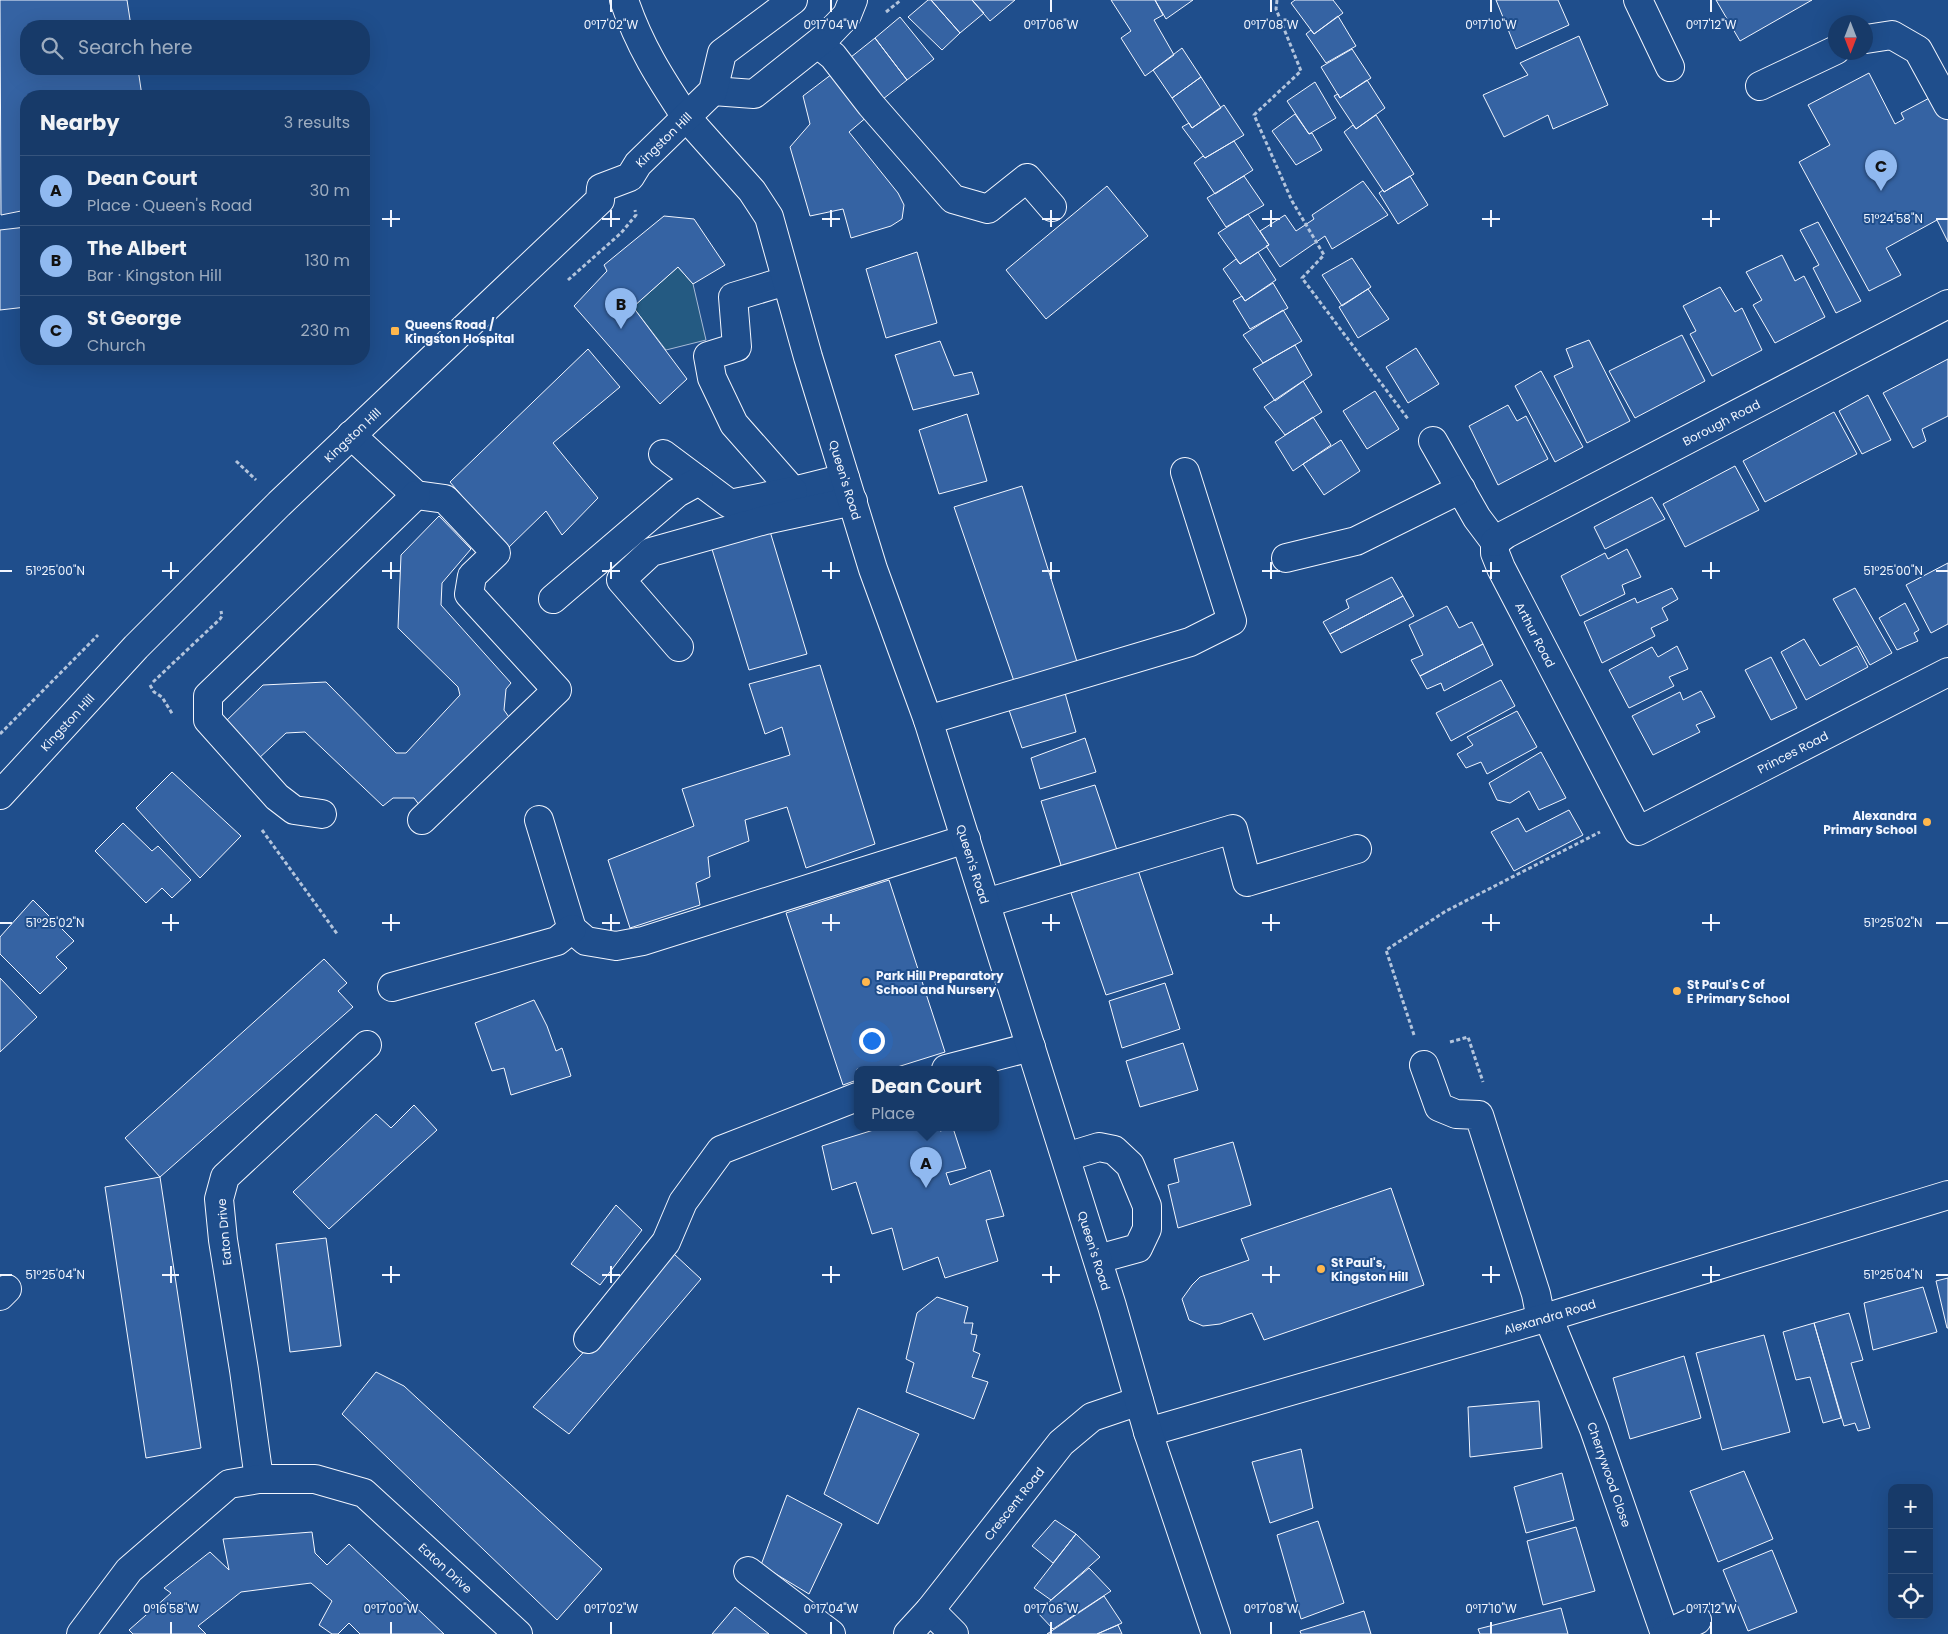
<!DOCTYPE html>
<html lang="en">
<head>
<meta charset="utf-8">
<style>
	body { margin:0; font-family:Poppins,sans-serif; background:#20416f; color:#f1f3f6 }
	.controls { position:absolute; right:15px; bottom:15px; display:grid; overflow:hidden; border-radius:10px; box-shadow:0 5px 20px #0002 }
	.controls button { width:45px; height:45px; display:grid; place-items:center; padding:0; border:0; border-bottom:1px solid #36547d; background:#173a69; color:#f1f3f6; font:25px sans-serif }
	.compass { position:absolute; left:1828px; top:15px; width:45px; height:45px; border-radius:50%; background:#173a69; box-shadow:0 5px 20px #0002; rotate:180deg }
	.you { position:absolute; left:871px; top:1040px; width:18px; height:18px; margin:-12px; border:4px solid #fff; border-radius:50%; background:#1a73e8; box-shadow:0 0 0 8px #1a73e833 }
	.badge { display:grid; place-items:center; width:32px; height:32px; border-radius:50%; background:#90b9f0; color:#111; font-size:16px; font-weight:700 }
	.pin { position:absolute; translate:-50% -41px; filter:drop-shadow(0 1px 2px #0008) }
	.pin::after { content:''; position:absolute; top:26px; width:18px; height:15px; background:inherit; clip-path:polygon(0 0,100% 0,50% 100%) }
	.popup { position:absolute; left:854px; top:1066px; width:145px; height:65px; box-sizing:border-box; display:grid; place-content:center; border-radius:10px; background:#173a69; filter:drop-shadow(0 1px 4px #0005); font-size:16px; white-space:nowrap; color:#9eadc0 }
	.popup b { font-size:19px; color:#f1f3f6 }
	.popup::after { content:''; position:absolute; left:50%; top:100%; margin-left:-10px; border:10px solid transparent; border-top-color:#173a69 }
	.list { margin:0; padding:0; list-style:none }
	h2 { display:flex; justify-content:space-between; align-items:center; height:65px; margin:0; padding:0 20px; font-size:21px }
	h2 small { font-size:16px; font-weight:400; color:#9eadc0 }
	.list li { display:grid; grid-template-columns:32px 1fr auto; gap:15px; align-items:center; box-sizing:border-box; height:70px; padding:0 20px; border-top:1px solid #36547d }
	.list b { display:block; font-size:19px; white-space:nowrap }
	.list p { margin:0; font-size:16px; white-space:nowrap; color:#9eadc0 }
	.list em { font-size:16px; font-style:normal; color:#9eadc0 }
	.icon { flex:none; width:28px; height:28px; fill:none; stroke:currentColor; stroke-width:2; stroke-linecap:round; stroke-linejoin:round }
	.map { position:relative; flex:none; width:1948px; height:1634px; overflow:hidden }
	.search { position:absolute; background:#173a69; box-shadow:0 5px 20px #0002; left:20px; top:20px; width:350px; height:55px; display:flex; align-items:center; gap:12px; box-sizing:border-box; padding:0 18px; border-radius:20px; color:#9eadc0; font-size:19px }
	.panel { position:absolute; background:#173a69; box-shadow:0 5px 20px #0002; left:20px; top:90px; width:350px; height:275px; border-radius:20px }
	.map>svg:first-child { display:block }
</style>
</head>
<body>
<div class="map">
<svg width="1948" height="1634" viewBox="0 0 1948 1634">
	<rect width="100%" height="100%" fill="#1f4e8c"/>
	<path fill="#245a82" stroke="#a8bbd7" d="M678 267 693 284 706 340 666 350 633 307Z"/>
	<path fill="#3563a3" stroke="#f2f6ff" d="M0 0H127L131 26H26V69H138L142 96H26V210L1 215Z
		M928 0H931L960 33 942 50 908 17Z
		M931 0H972L984 13 960 33Z
		M972 0H1015L990 21Z
		M1111 0H1155L1163 15 1154 20 1174 55 1145 76 1121 38 1131 31Z
		M1155 0H1193L1166 19Z
		M1295 0H1333L1343 13 1314 34 1291 3Z
		M1496 0H1558L1569 25 1516 49Z
		M1716 0H1812L1740 41Z
		M1338 16 1356 46 1326 63 1306 34 1311 30 1314 34Z
		M900 17 934 59 907 80 875 38Z
		M1579 36 1608 105 1553 129 1548 115 1504 137 1483 95 1528 75 1520 63Z
		M875 38 907 80 878 103 846 61Z
		M1182 48 1201 77 1172 98 1153 70Z
		M1352 49 1371 78 1340 98 1321 67Z
		M1869 73 1895 124 1904 119 1901 113 1935 95 1948 120V242L1937 220 1886 248 1901 275 1869 291 1799 162 1830 145 1808 105Z
		M832 74 868 116 849 132 898 193 904 205 902 219 891 226 851 238 843 209 810 216 790 147 810 124 803 96Z
		M1201 77 1221 108 1192 128 1172 98Z
		M1367 80 1385 108 1356 129 1334 96 1338 94 1340 98Z
		M1315 82 1336 118 1309 134 1287 101Z
		M1224 105 1244 135 1205 158 1182 127 1189 123 1192 128Z
		M1295 114 1309 134 1312 133 1322 150 1296 165 1272 131Z
		M1376 115 1414 174 1384 192 1344 132 1353 125 1356 129Z
		M1234 141 1253 170 1215 194 1194 163 1203 156 1205 158Z
		M1244 176 1264 205 1226 227 1207 198Z
		M1410 176 1428 205 1398 224 1379 193 1383 190 1384 192Z
		M1363 181 1388 215 1332 249 1325 236 1280 267 1266 246 1269 245 1260 231 1285 215 1296 231 1314 219 1312 215Z
		M1107 186 1148 236 1046 319 1006 270Z
		M1248 214 1269 245 1240 264 1218 233Z
		M664 216 694 219 725 265 693 284 678 267 633 307 687 379 660 404 574 306 607 271 604 265Z
		M1818 222 1861 301 1836 313 1813 268 1819 265 1800 230Z
		M26 227V307L0 310V230Z
		M917 252 937 323 886 338 866 269Z
		M1258 252 1276 280 1245 301 1223 269 1236 259 1240 264Z
		M1782 255 1795 281 1804 276 1825 317 1775 343 1753 305 1762 300 1746 272Z
		M1352 258 1371 287 1342 306 1322 275Z
		M1273 283 1288 308 1250 329 1233 301 1242 296 1245 301Z
		M1720 287 1735 312 1742 308 1762 350 1712 376 1690 334 1696 331 1683 306Z
		M1368 289 1389 319 1358 338 1339 307Z
		M1283 310 1302 341 1263 363 1243 335Z
		M1682 335 1705 381 1635 418 1609 371Z
		M1589 340 1630 421 1587 443 1554 376 1573 367 1566 349Z
		M940 341 954 376 972 372 979 394 913 410 895 355Z
		M1295 345 1312 375 1275 401 1253 369Z
		M1416 348 1439 384 1408 403 1386 367Z
		M588 349 620 387 553 443 598 498 562 535 546 511 507 549 450 482Z
		M1948 359V416L1922 429 1926 441 1913 448 1883 393Z
		M1541 371 1583 447 1555 462 1515 386Z
		M1303 381 1322 412 1285 435 1264 407Z
		M1375 391 1399 429 1367 449 1343 411Z
		M1868 395 1891 440 1862 454 1839 411Z
		M1508 405 1517 421 1526 416 1548 459 1498 485 1469 426Z
		M1834 412 1857 454 1765 502 1743 461Z
		M967 414 987 481 939 494 919 430Z
		M1313 417 1331 445 1293 471 1275 442Z
		M1341 440 1360 471 1324 495 1303 464Z
		M1735 466 1759 510 1685 547 1663 504Z
		M1022 486 1079 668 1016 687 954 507Z
		M1652 497 1665 519 1605 549 1594 527Z
		M439 516 471 549 442 583 441 605 511 683 506 689 504 710 511 720 420 806 414 798H393L383 806 305 732 286 733 257 760 221 726 263 685 326 682 396 753H406L460 695 458 687 398 628 401 555Z
		M769 528 807 654 749 670 711 546Z
		M1627 549 1641 577 1622 585 1625 594 1580 616 1561 576 1605 553 1608 559Z
		M1948 563V624L1931 633 1906 585Z
		M1392 577 1403 596 1330 634 1323 622 1349 608 1346 600Z
		M1672 588 1678 599 1662 608 1668 620 1651 628 1655 636 1602 663 1584 622 1635 598 1637 603Z
		M1855 588 1892 653 1870 665 1833 599Z
		M1403 596 1414 616 1341 653 1330 634Z
		M1905 603 1919 630 1914 633 1918 641 1897 650 1879 618Z
		M1447 606 1459 628 1472 622 1483 644 1420 676 1411 660 1423 655 1409 625Z
		M1804 639 1820 666 1857 646 1868 667 1806 700 1781 652Z
		M1483 644 1493 665 1444 691 1441 683 1427 689 1420 676Z
		M1677 646 1688 669 1669 677 1674 686 1629 708 1609 670 1652 647 1658 657Z
		M1771 657 1797 708 1771 720 1745 670Z
		M820 665 875 844 806 868 787 807 745 820 749 841 708 857 710 877 696 883 700 905 630 928 608 860 694 826 682 789 790 755 782 727 765 734 749 684Z
		M1501 680 1515 706 1451 741 1436 713Z
		M1701 691 1715 717 1696 725 1700 732 1653 755 1632 716 1680 692 1683 700Z
		M1065 693 1076 732 1022 748 1009 710Z
		M1517 711 1537 747 1487 774 1481 762 1466 768 1457 754 1473 745 1467 737Z
		M1085 738 1096 772 1040 789 1031 758Z
		M1541 752 1566 798 1539 810 1529 791 1510 803 1497 800 1489 783Z
		M172 772 241 836 200 878 136 808Z
		M1095 785 1119 856 1064 875 1041 801Z
		M1569 810 1583 835 1514 871 1491 832 1518 818 1526 832Z
		M123 823 152 851 158 846 191 880 172 898 162 888 146 903 95 851Z
		M1138 870 1173 974 1106 995 1071 893Z
		M889 880 945 1052 891 1069H857V1080L843 1085 786 913Z
		M33 900 74 941 56 957 67 968 40 994 0 954V937Z
		M324 959 347 983 338 991 353 1007 160 1177 125 1138Z
		M0 978 37 1017 0 1052Z
		M1165 983 1180 1029 1122 1048 1109 1001Z
		M534 1000 547 1026 556 1051 562 1048 571 1076 511 1095 504 1068 492 1071 475 1023Z
		M1183 1043 1198 1090 1140 1107 1126 1061Z
		M414 1105 437 1130 329 1229 293 1192 376 1114 391 1128Z
		M879 1127H939L940 1131 953 1128 966 1168 946 1173 950 1185 990 1170 1004 1216 986 1220 998 1261 945 1278 938 1257 903 1270 892 1228 872 1234 856 1182 832 1190 822 1146 880 1128Z
		M1233 1142 1251 1205 1178 1228 1168 1185 1179 1182 1174 1159Z
		M160 1177 201 1448 146 1458 105 1187Z
		M1391 1188 1424 1285 1264 1340 1252 1313 1220 1324 1203 1326 1189 1320 1182 1299 1192 1285 1200 1277 1249 1260 1241 1239Z
		M616 1205 642 1230 600 1285 571 1264Z
		M326 1238 341 1346 290 1352 276 1244Z
		M674 1254 701 1279 569 1434 533 1407Z
		M1948 1278V1328H1947L1936 1281Z
		M1923 1287 1937 1332 1873 1350 1864 1303Z
		M937 1297 968 1307 964 1323H973L971 1334 977 1335 973 1351 980 1354 972 1377 988 1382 974 1419 906 1392 914 1363 906 1359 917 1313Z
		M1849 1313 1863 1360 1851 1363 1870 1428 1858 1431 1855 1423 1844 1426 1814 1323Z
		M1814 1323 1841 1418 1823 1423 1810 1377 1796 1380 1783 1332Z
		M1764 1335 1790 1432 1722 1450 1696 1353Z
		M1684 1356 1701 1418 1630 1439 1613 1378Z
		M376 1372 404 1386 602 1569 557 1620 342 1414Z
		M1539 1401 1542 1448 1470 1457 1468 1407Z
		M858 1408 919 1434 878 1524 824 1494Z
		M1301 1449 1313 1508 1270 1523 1252 1462Z
		M1744 1471 1773 1539 1718 1562 1690 1491Z
		M1562 1473 1574 1520 1526 1533 1514 1487Z
		M787 1495 842 1524 809 1594 761 1565Z
		M1055 1520 1076 1534 1053 1563 1032 1546Z
		M1318 1521 1344 1603 1301 1619 1277 1535Z
		M1576 1527 1595 1591 1543 1605 1527 1541Z
		M312 1532 315 1553 327 1565 349 1544 444 1634H360L349 1623 338 1634H332L319 1625 332 1601 311 1583 241 1592 198 1626 206 1634H133L129 1630 171 1593 164 1588 210 1552 229 1570 223 1539Z
		M1076 1534 1100 1557 1051 1600 1034 1588Z
		M1772 1550 1797 1612 1748 1631 1723 1570Z
		M1089 1568 1111 1591 1053 1629 1037 1612Z
		M1104 1596 1122 1623 1097 1634H1047Z
		M735 1607 769 1634H712Z
		M1561 1608 1568 1634H1480L1478 1629Z
		M1364 1611 1371 1634H1301L1300 1631Z
		M1118 1625 1122 1634H1097Z"/>
	<g fill="none" stroke-linecap="round" stroke-linejoin="round">
		<defs>
			<g id="minor">
				<path d="M624 0C639 45 660 78 686 117"/>
				<path d="M1638 0 1670 67"/>
				<path d="M1866 39 1892 35 1918 50 1948 105"/>
				<path d="M818 44 833 56 871 105 953 199 988 209 1027 178 1052 207"/>
				<path d="M1760 86 1836 50"/>
				<path d="M786 281 733 297 737 347 708 356 712 378 734 424 793 491 845 478"/>
				<path d="M351 435 416 495 445 499 496 553 472 576 469 594 557 690 422 820"/>
				<path id="s1" d="M1433 441 1477 518 1495 542V553L1501 568 1638 831 1948 672"/>
				<path d="M663 454 730 504 793 491"/>
				<path id="s2" d="M1495 542 1506 534 1948 304"/>
				<path d="M1286 558 1356 541 1461 489"/>
				<path d="M553 599 677 493 699 481"/>
				<path d="M679 647 621 580 651 552 765 520 853 501"/>
				<path d="M928 720 1190 642 1232 621 1185 472"/>
				<path d="M322 814 294 810 277 797 208 720V696L416 495"/>
				<path d="M539 820 572 929 586 941 616 946 643 941 966 839"/>
				<path d="M986 903 1233 829 1247 882 1357 849"/>
				<path d="M392 987 557 941 572 929"/>
				<path d="M1424 1065 1439 1107 1456 1114 1479 1115 1536 1294 1541 1319"/>
				<path d="M946 1069 1031 1047"/>
				<path d="M1066 1157 1099 1147 1114 1150 1130 1165 1147 1206V1229L1138 1248 1098 1259"/>
				<path d="M0 1296 7 1289"/>
				<path id="s3" d="M1548 1317 1594 1429 1665 1634"/>
				<path d="M588 1339 666 1242 683 1202 721 1150 857 1097"/>
				<path id="s4" d="M1148 1432 1548 1317 1948 1195"/>
				<path d="M259 1479 244 1370 223 1240 219 1199 225 1177 367 1045"/>
				<path d="M748 1571 831 1634"/>
				<path d="M930 1610 954 1634"/>
				<path id="s5" d="M81 1634 129 1570 229 1484 259 1479H315L364 1493 518 1634"/>
				<path id="s6" d="M908 1634 930 1610 1061 1443 1092 1417 1139 1401"/>
				<path d="M1666 1634 1697 1620"/>
			</g>
			<g id="major">
				<path d="M713 91 754 94 827 36 847 15 853 0"/>
				<path id="s7" d="M686 117 752 191 769 217 808 357 873 569 928 720 1112 1306 1148 1432 1216 1634"/>
				<path id="s8" d="M0 795 136 647 279 504 600 200 601 188 630 177 638 164 713 91 722 53 793 0"/>
			</g>
		</defs>
		<use href="#minor" stroke="#f2f6ff" stroke-width="30"/>
		<use href="#major" stroke="#f2f6ff" stroke-width="30"/>
		<path stroke="#b3c4dc" stroke-width="3" stroke-dasharray="4 2.5" stroke-linecap="butt" d="M1277 0 1276 9 1301 71 1254 115 1292 201 1324 255 1302 278 1408 419
			M886 12 901 0
			M568 280 621 233 636 215 635 210
			M236 461 256 480
			M153 682 220 619 222 616 221 611
			M150 685 154 692 162 697 173 715
			M0 734 98 635
			M262 830 338 935
			M1414 1035 1386 950 1446 911 1600 832
			M1450 1042 1468 1037 1483 1082"/>
		<use href="#minor" stroke="#1f4e8c" stroke-width="28"/>
		<use href="#major" stroke="#1f4e8c" stroke-width="28"/>
	</g>
	<path fill="none" stroke="#f2f6ff" stroke-width="2" d="M611 0V12M831 0V12M1051 0V12M1271 0V12M1491 0V12M1711 0V12M391 210V227M611 210V227M831 210V227M1051 210V227M1271 210V227M1491 210V227M1711 210V227M382 219H400M602 219H620M822 219H840M1042 219H1060M1262 219H1280M1482 219H1500M1702 219H1720M1936 219H1948M171 562V579M391 562V579M611 562V579M831 562V579M1051 562V579M1271 562V579M1491 562V579M1711 562V579M0 571H12M162 571H179M382 571H400M602 571H620M822 571H840M1042 571H1060M1262 571H1280M1482 571H1500M1702 571H1720M1936 571H1948M171 914V931M391 914V931M611 914V931M831 914V931M1051 914V931M1271 914V931M1491 914V931M1711 914V931M0 923H12M162 923H179M382 923H400M602 923H620M822 923H840M1042 923H1060M1262 923H1280M1482 923H1500M1702 923H1720M1936 923H1948M171 1266V1283M391 1266V1283M611 1266V1283M831 1266V1283M1051 1266V1283M1271 1266V1283M1491 1266V1283M1711 1266V1283M0 1275H12M162 1275H179M382 1275H400M602 1275H620M822 1275H840M1042 1275H1060M1262 1275H1280M1482 1275H1500M1702 1275H1720M1936 1275H1948M171 1622V1634M391 1622V1634M611 1622V1634M831 1622V1634M1051 1622V1634M1271 1622V1634M1491 1622V1634M1711 1622V1634"/>
	<g fill="#ffb74d" stroke="#1f4e8c" stroke-width="2">
		<rect x="390" y="326" width="10" height="10" rx="2.5"/>
		<circle cx="1927" cy="822" r="5"/>
		<circle cx="866" cy="982" r="5"/>
		<circle cx="1677" cy="991" r="5"/>
		<circle cx="1321" cy="1269" r="5"/>
	</g>
	<g text-anchor="middle" dominant-baseline="central" stroke-width="4" stroke-linejoin="round" paint-order="stroke">
		<g font-size="12" fill="#f2f6ff" stroke="#1f4e8c">
			<text stroke="none"><textPath href="#s8" startOffset="939">Kingston Hill</textPath></text>
			<text stroke="none"><textPath href="#s2" startOffset="256">Borough Road</textPath></text>
			<text stroke="none"><textPath href="#s8" startOffset="504">Kingston Hill</textPath></text>
			<text stroke="none"><textPath href="#s7" startOffset="404">Queen's Road</textPath></text>
			<text stroke="none"><textPath href="#s1" startOffset="221">Arthur Road</textPath></text>
			<text stroke="none"><textPath href="#s8" startOffset="99">Kingston Hill</textPath></text>
			<text stroke="none"><textPath href="#s1" startOffset="616">Princes Road</textPath></text>
			<text stroke="none"><textPath href="#s7" startOffset="809">Queen's Road</textPath></text>
			<text transform="translate(224 1232) rotate(-95)">Eaton Drive</text>
			<text stroke="none"><textPath href="#s7" startOffset="1214">Queen's Road</textPath></text>
			<text stroke="none"><textPath href="#s4" startOffset="418">Alexandra Road</textPath></text>
			<text stroke="none"><textPath href="#s3" startOffset="169">Cherrywood Close</textPath></text>
			<text stroke="none"><textPath href="#s6" startOffset="168">Crescent Road</textPath></text>
			<text stroke="none"><textPath href="#s5" startOffset="460">Eaton Drive</textPath></text>
		</g>
		<g font-size="12" font-weight="bold" fill="#f2f6ff" stroke="#1f4e8c" text-anchor="start">
			<text x="405" y="324">Queens Road /<tspan x="405" dy="14">Kingston Hospital</tspan></text>
			<text x="1917" y="815" text-anchor="end">Alexandra<tspan x="1917" dy="14">Primary School</tspan></text>
			<text x="876" y="975">Park Hill Preparatory<tspan x="876" dy="14">School and Nursery</tspan></text>
			<text x="1687" y="984">St Paul's C of<tspan x="1687" dy="14">E Primary School</tspan></text>
			<text x="1331" y="1262">St Paul's,<tspan x="1331" dy="14">Kingston Hill</tspan></text>
		</g>
	</g>
	<g font-size="12" text-anchor="middle" fill="#f2f6ff" stroke="#1f4e8c" stroke-width="4" stroke-linejoin="round" paint-order="stroke">
		<text x="611" y="29">0°17'02"W</text>
		<text x="831" y="29">0°17'04"W</text>
		<text x="1051" y="29">0°17'06"W</text>
		<text x="1271" y="29">0°17'08"W</text>
		<text x="1491" y="29">0°17'10"W</text>
		<text x="1711" y="29">0°17'12"W</text>
		<text x="1893" y="223">51°24'58"N</text>
		<text x="1893" y="575">51°25'00"N</text>
		<text x="55" y="575">51°25'00"N</text>
		<text x="1893" y="927">51°25'02"N</text>
		<text x="55" y="927">51°25'02"N</text>
		<text x="1893" y="1279">51°25'04"N</text>
		<text x="55" y="1279">51°25'04"N</text>
		<text x="171" y="1613">0°16'58"W</text>
		<text x="391" y="1613">0°17'00"W</text>
		<text x="611" y="1613">0°17'02"W</text>
		<text x="831" y="1613">0°17'04"W</text>
		<text x="1051" y="1613">0°17'06"W</text>
		<text x="1271" y="1613">0°17'08"W</text>
		<text x="1491" y="1613">0°17'10"W</text>
		<text x="1711" y="1613">0°17'12"W</text>
	</g>
</svg>
<div class="controls">
<button>+</button>
<button>−</button>
<button><svg class="icon" aria-label="locate" viewBox="0 0 24 24"><circle cx="12" cy="12" r="6"/><path d="M12 2v4M12 18v4M2 12h4M18 12h4"/></svg></button>
</div>
<svg class="compass" viewBox="-18 -18 36 36"><path d="M0-13l5 13h-10z" fill="#e53935"/><path d="M0 13l5-13h-10z" fill="#9eadc0"/></svg>
<div class="you"></div>
<div class="pin badge" style="left:926px;top:1188px">A</div>
<div class="popup"><b>Dean Court</b>Place</div>
<div class="pin badge" style="left:621px;top:329px">B</div>
<div class="pin badge" style="left:1881px;top:191px">C</div>
<div class="search"><svg class="icon" aria-label="search" viewBox="0 0 24 24"><circle cx="10" cy="10" r="6"/><path d="M15 15l6 6"/></svg>Search here</div>
<section class="panel">
<h2>Nearby<small>3 results</small></h2>
<ul class="list">
<li><span class="badge">A</span><div><b>Dean Court</b><p>Place · Queen's Road</p></div><em>30 m</em></li>
<li><span class="badge">B</span><div><b>The Albert</b><p>Bar · Kingston Hill</p></div><em>130 m</em></li>
<li><span class="badge">C</span><div><b>St George</b><p>Church</p></div><em>230 m</em></li>
</ul>
</section>
</div>
</body>
</html>
